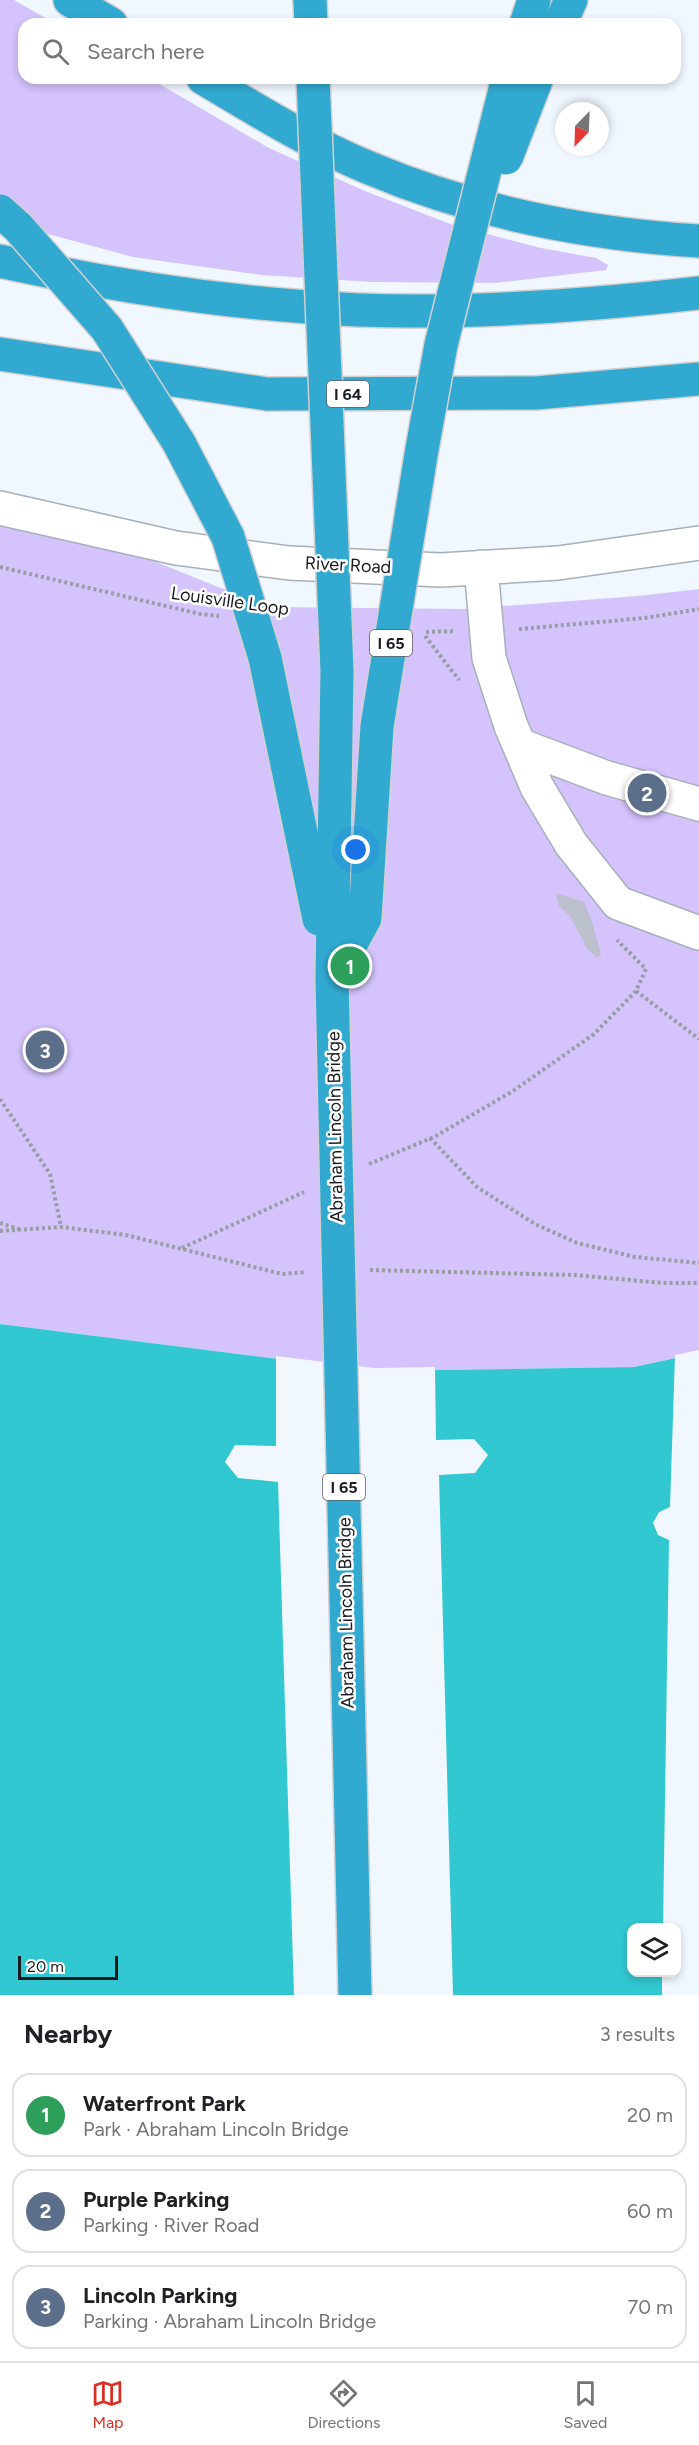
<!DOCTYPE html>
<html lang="en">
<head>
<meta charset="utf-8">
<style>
	body { margin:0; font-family:Figtree,sans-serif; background:#f6f6f6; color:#202124 }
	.controls { position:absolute; right:18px; bottom:18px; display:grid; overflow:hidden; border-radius:12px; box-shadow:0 3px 9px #0003 }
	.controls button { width:54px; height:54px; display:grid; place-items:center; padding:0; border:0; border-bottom:2px solid #e0e0e0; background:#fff; color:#202124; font:30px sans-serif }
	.compass { position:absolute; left:555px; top:102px; width:54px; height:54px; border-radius:50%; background:#fff; box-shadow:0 3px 9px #0003; rotate:203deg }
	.scale { position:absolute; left:18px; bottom:15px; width:100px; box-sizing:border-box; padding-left:6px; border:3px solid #181b1f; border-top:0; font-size:16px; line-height:21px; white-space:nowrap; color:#181b1f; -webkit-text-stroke:4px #fff; paint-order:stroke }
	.you { position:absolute; left:356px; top:850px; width:21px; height:21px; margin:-15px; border:4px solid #fff; border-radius:50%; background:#1a73e8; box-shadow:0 0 0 9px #1a73e833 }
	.badge { display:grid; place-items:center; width:39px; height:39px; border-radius:50%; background:#d93025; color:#fff; font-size:20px; font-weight:700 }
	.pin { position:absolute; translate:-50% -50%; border:3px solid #fff; box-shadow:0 2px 6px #0006 }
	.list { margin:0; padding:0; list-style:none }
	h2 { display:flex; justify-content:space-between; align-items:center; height:78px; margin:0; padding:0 24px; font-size:26px }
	h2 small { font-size:20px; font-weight:400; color:#757577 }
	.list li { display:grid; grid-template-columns:39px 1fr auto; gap:18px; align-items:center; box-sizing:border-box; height:84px; margin:0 12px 12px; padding:0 12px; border:2px solid #e0e0e0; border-radius:18px }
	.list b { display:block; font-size:22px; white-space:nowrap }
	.list p { margin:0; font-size:20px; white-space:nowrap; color:#757577 }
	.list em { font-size:20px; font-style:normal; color:#757577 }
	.icon { flex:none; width:33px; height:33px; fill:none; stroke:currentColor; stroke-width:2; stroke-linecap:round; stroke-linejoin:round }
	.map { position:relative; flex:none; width:699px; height:1995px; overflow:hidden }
	.search { position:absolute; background:#fff; box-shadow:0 3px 9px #0003; left:18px; right:18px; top:18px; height:66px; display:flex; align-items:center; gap:15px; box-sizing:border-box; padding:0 21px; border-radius:18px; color:#757577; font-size:22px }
	.sheet { height:366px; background:#fff }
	nav { display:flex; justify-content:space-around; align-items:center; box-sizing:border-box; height:84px; border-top:2px solid #e0e0e0; background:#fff; font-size:16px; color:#757577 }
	nav a { display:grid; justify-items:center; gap:3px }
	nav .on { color:#d93025 }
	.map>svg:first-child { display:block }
</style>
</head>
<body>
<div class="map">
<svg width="699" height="1995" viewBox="0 0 699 1995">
	<rect width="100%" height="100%" fill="#f1f7fe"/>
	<path fill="#d4c3fd" d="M0 0H14L56 24H24V78H149L269 148 365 191 453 225 541 248 596 258 608 265 606 270 495 283 372 282 262 275 133 257 0 221Z
		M0 508 57 522 268 607 464 609 638 596 699 589V1353L634 1367 374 1371 0 1324Z"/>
	<path fill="#32c8d1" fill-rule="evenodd" d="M0 1324 374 1371 634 1367 699 1353V1995H0ZM632 1928H676V1972H632Z"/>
	<path fill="#f1f7fe" d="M699 1350V1995H662V1973L676 1972V1928L663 1927 669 1540 658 1535 653 1523 659 1512 670 1507 675 1355Z
		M276 1356 374 1368 435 1367 436 1440 474 1439 488 1455 475 1473 439 1475 453 1995H294L278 1482 238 1478 225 1462 235 1445 276 1446Z"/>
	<path fill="#bcc0cd" d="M556 893 584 902 592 921 601 955 597 957 588 950 570 916 559 906Z"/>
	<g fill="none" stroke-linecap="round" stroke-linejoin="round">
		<defs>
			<path id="minor" d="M0 508 176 548 289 563 441 570 558 563 699 543
				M481 567 489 658 511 726 537 787 571 844 618 903 699 933
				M519 745 607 778 699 804"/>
			<path id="highway" d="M70 0 111 24
				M310 0 311 24
				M526 24 534 0
				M560 24 571 0
				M203 78C255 109 311 144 367 167 473 212 585 234 699 241
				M0 261C118 287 239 305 359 310 473 314 586 306 699 293
				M0 354 267 394 536 393 699 379"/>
		</defs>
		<use href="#minor" stroke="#a6b0bb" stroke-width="36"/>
		<use href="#highway" stroke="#d1d1d2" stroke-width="36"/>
		<path stroke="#989da3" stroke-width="4" stroke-dasharray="3 3" stroke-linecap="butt" d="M0 567 200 614 219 616
			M519 629 645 618 699 609
			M426 632 455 631
			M425 636 459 680
			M636 991 699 1039
			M0 1099 50 1174 61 1227
			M430 1138 477 1187 535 1224 577 1243 635 1257 699 1263
			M369 1164 434 1137 513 1091 594 1034 636 991 646 969 617 940
			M0 1223 19 1229
			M0 1231 61 1227 126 1235 282 1274 306 1272
			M182 1248 304 1192
			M370 1270 574 1275 663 1283H699"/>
		<use href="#minor" stroke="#fff" stroke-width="33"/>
		<use href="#highway" stroke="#31a9d1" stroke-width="33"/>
		<defs>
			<path id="highway-bridge" d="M313 78 337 671 332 979 355 1995
				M506 158 537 78
				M0 211 18 227 107 329 179 443 228 537 265 658 319 919
				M334 975 365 918 377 726 422 449 441 345 508 78"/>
		</defs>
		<use href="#highway-bridge" stroke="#d1d1d2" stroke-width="36" stroke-linecap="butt"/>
		<use href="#highway-bridge" stroke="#31a9d1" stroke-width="33"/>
	</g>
	<g text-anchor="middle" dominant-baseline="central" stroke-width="5" stroke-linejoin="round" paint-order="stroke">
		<g fill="#fff" stroke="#5d5f62" stroke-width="1.5">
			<rect x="327" y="381" width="42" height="26" rx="4.5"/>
			<rect x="370" y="630" width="42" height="26" rx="4.5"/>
			<rect x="323" y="1474" width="42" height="26" rx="4.5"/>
		</g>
		<g font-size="16" font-weight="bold" fill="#181b1f">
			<text x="348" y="394">I 64</text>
			<text x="391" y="643">I 65</text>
			<text x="344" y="1487">I 65</text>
		</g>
		<g font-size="18" fill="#181b1f" stroke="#fff">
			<text transform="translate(348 565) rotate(3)">River Road</text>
			<text transform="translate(230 601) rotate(8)">Louisville Loop</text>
			<text transform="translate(335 1127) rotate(-91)">Abraham Lincoln Bridge</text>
			<text transform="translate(346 1613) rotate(-91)">Abraham Lincoln Bridge</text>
		</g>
	</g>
</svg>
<div class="controls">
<button><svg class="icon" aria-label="layers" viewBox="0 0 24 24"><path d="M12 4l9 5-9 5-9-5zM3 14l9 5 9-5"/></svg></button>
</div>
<svg class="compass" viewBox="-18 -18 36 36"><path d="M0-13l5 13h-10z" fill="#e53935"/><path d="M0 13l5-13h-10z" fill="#757577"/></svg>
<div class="scale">20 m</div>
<div class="you"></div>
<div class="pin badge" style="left:350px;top:966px;background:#2e9e5b">1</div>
<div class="pin badge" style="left:647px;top:793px;background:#5c6f8a">2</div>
<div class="pin badge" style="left:45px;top:1050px;background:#5c6f8a">3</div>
<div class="search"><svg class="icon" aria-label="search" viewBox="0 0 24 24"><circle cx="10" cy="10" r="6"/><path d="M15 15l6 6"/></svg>Search here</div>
</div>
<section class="sheet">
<h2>Nearby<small>3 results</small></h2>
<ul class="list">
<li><span class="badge" style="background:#2e9e5b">1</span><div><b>Waterfront Park</b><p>Park · Abraham Lincoln Bridge</p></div><em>20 m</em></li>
<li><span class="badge" style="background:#5c6f8a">2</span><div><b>Purple Parking</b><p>Parking · River Road</p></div><em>60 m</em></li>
<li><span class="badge" style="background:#5c6f8a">3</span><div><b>Lincoln Parking</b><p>Parking · Abraham Lincoln Bridge</p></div><em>70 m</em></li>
</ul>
</section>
<nav>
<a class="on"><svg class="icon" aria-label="map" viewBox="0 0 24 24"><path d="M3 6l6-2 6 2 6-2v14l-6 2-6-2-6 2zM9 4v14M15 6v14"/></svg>Map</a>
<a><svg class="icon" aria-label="directions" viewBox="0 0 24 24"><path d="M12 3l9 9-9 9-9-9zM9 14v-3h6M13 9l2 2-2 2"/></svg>Directions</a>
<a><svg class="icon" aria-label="saved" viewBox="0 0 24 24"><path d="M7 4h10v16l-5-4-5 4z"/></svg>Saved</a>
</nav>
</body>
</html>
